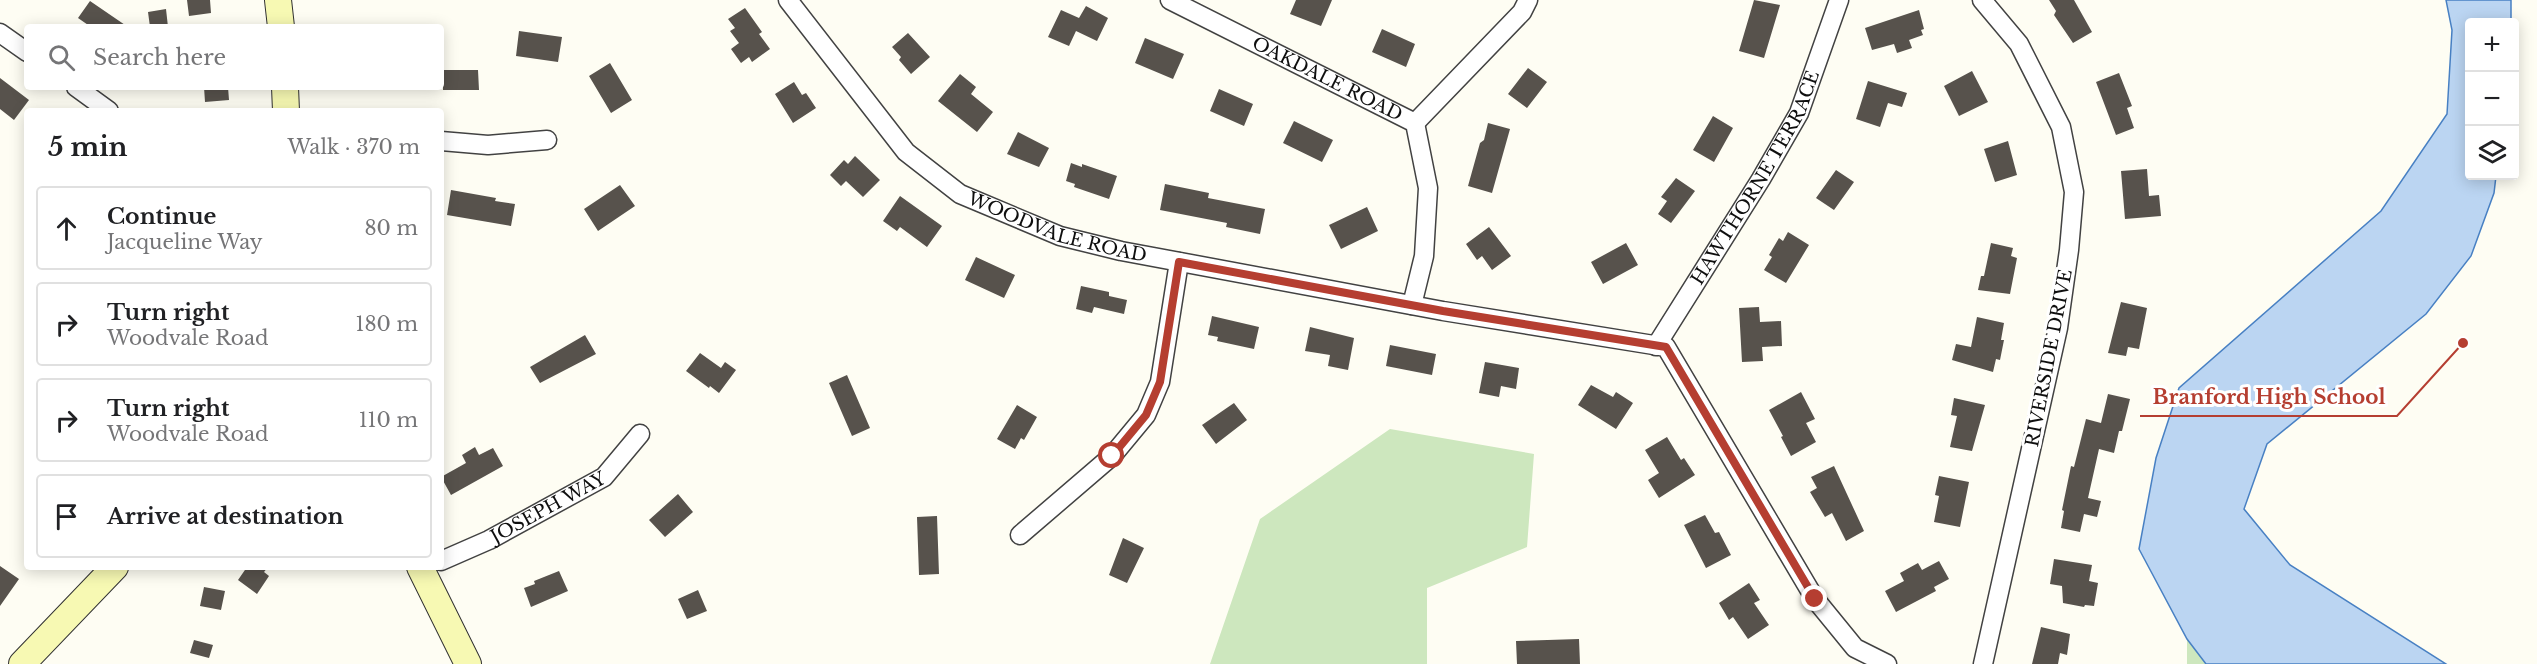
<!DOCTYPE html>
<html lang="en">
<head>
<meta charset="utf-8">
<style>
	body { margin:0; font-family:"Libre Baskerville",serif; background:#f6f6f6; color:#202124 }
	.controls { position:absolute; right:18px; top:18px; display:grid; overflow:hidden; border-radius:6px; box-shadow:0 3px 15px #0003 }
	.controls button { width:54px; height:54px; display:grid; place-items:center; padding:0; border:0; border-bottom:2px solid #e0e0e0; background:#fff; color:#202124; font:30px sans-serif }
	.stop { position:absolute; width:18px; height:18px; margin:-14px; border:4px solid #b53e31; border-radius:50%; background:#fff }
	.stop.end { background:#b53e31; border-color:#fff; box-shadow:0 2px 6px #0008 }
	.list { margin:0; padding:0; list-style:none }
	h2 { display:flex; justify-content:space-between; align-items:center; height:78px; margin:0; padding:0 24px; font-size:26px }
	h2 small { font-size:20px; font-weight:400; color:#757577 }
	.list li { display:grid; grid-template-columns:39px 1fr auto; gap:18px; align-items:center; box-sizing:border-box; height:84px; margin:0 12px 12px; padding:0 12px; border:2px solid #e0e0e0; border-radius:6px }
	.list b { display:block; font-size:22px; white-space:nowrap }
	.list p { margin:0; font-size:20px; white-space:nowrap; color:#757577 }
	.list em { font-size:20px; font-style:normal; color:#757577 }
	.icon { flex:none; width:33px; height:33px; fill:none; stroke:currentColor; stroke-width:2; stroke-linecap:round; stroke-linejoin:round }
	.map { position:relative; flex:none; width:2537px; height:664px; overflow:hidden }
	.search { position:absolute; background:#fff; box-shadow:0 3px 15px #0003; left:24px; top:24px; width:420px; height:66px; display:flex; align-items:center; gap:15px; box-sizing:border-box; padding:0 21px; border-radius:6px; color:#757577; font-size:22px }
	.panel { position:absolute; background:#fff; box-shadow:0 3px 15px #0003; left:24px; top:108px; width:420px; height:462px; border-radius:6px }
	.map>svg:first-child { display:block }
</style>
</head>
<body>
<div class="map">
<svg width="2537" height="664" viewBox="0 0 2537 664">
	<rect width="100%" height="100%" fill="#fefdf3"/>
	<path fill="#cde7be" d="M1390 429 1534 454 1527 547 1427 588V664H1210L1260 519Z
		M2187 639 2206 664H2187Z"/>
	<path fill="#bbd5f2" stroke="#4880c3" stroke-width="1.5" d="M2446 0H2511V22H2470V176H2496L2494 193 2471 256 2426 314 2267 444 2244 509 2290 565 2446 664H2206L2187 639 2139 549 2156 458 2179 388 2381 211 2447 114 2452 30Z"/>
	<path fill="#57524c" d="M187 0H210L211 13 189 16Z
		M1296 0H1332L1321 26 1290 14Z
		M1754 0 1780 5 1764 58 1739 51Z
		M2049 0H2074L2092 32 2073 43 2054 15 2056 11Z
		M90 1 128 27H91L78 18Z
		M1086 6 1108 18 1097 41 1076 31 1069 46 1048 37 1061 10 1079 18Z
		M745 8 762 32 759 34 770 49 752 62 749 57 741 63 731 49 739 43 730 31 735 28 728 19Z
		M166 9 168 27H150L148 12Z
		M1919 10 1924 29 1921 30 1923 35 1909 40 1912 48 1897 53 1894 44 1872 50 1865 28Z
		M1382 29 1415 44 1406 67 1372 52Z
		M519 31 562 37 558 62 516 56Z
		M908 33 930 57 911 74 899 60 901 57 892 47Z
		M1145 38 1184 54 1173 79 1135 63Z
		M610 63 632 100 611 113 589 76Z
		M1528 68 1547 82 1527 108 1508 94Z
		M443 70H478L479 90H443Z
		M1972 71 1988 102 1959 116 1944 86Z
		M2119 73 2132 106 2127 108 2134 128 2116 135 2096 82Z
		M960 74 976 87 971 94 993 112 977 132 938 101Z
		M0 78 29 100 14 120 0 109Z
		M1868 81 1907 93 1902 107 1888 103 1880 127 1856 119Z
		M794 82 802 95 806 93 816 108 793 123 775 94Z
		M204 87H228L229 100 205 102Z
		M1219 89 1253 104 1244 126 1210 111Z
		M1713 116 1733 128 1714 162 1693 150Z
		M1294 121 1333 140 1322 162 1283 143Z
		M1488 123 1510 129 1492 193 1468 186 1480 143 1484 140Z
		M1018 132 1049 148 1039 167 1007 154Z
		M2008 141 2017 175 1995 182 1984 149Z
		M855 156 880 180 863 197 846 181 841 186 830 175 844 160 848 164Z
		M1071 163 1082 167V164L1117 176 1109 199 1074 187 1075 184 1066 181Z
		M2147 169 2149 196 2159 195 2161 216 2125 219 2121 171Z
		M1836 170 1854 182 1834 210 1816 198Z
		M1676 178 1695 191 1671 223 1658 214 1667 201 1661 197Z
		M1165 184 1209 193 1208 198 1265 209 1260 234 1226 227 1227 223 1160 210Z
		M620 185 635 206 598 231 584 209Z
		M451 190 496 198 495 201 515 204 511 226 447 215Z
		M900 196 942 226 927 247 900 227 897 231 883 221Z
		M1367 207 1378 231 1341 249 1329 225Z
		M1489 227 1511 256 1492 270 1482 256 1477 260 1466 244Z
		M1788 232 1809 245 1786 283 1764 270 1772 257 1769 255 1779 238 1783 241Z
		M1626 243 1638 265 1603 284 1591 262Z
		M1991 243 2013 248 2011 256 2017 258 2010 294 1978 290 1981 276H1984Z
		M976 257 1015 275 1004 298 965 280Z
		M1081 286 1109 292V296L1127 300 1124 314 1094 307 1092 313 1076 309Z
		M2121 302 2147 308 2139 349 2128 347 2126 356 2108 353Z
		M1759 307 1760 322 1781 321 1782 346 1762 347 1763 361 1742 362 1739 308Z
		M1212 316 1259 327 1254 349 1217 341 1218 337 1208 335Z
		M1977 317 2004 323 2001 340H2004L2000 360 1996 359 1993 372 1952 360 1956 344 1971 347Z
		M1310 327 1354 338 1348 370 1328 366 1330 355 1305 351Z
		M585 335 596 354 540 383 530 367Z
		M1390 345 1436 354 1432 375 1386 366Z
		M700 353 721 368 725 362 736 370 719 393 710 386 709 388 686 371Z
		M1485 362 1519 368 1516 389 1501 386 1499 397 1479 393Z
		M847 375 870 428 852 436 829 383Z
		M1591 385 1613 397 1616 392 1633 403 1616 429 1578 405Z
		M1801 392 1815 419 1806 423 1816 442 1791 456 1781 437 1783 436 1769 410Z
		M2108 394 2130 399 2122 431H2119L2114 453 2099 449 2088 498 2101 501 2097 517 2084 514 2080 532 2061 528 2064 511 2062 510 2071 466 2074 467 2086 419 2101 423Z
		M1954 398 1985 405 1972 451 1950 447 1957 416 1951 415Z
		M1234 403 1247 420 1216 444 1202 425Z
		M1017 405 1037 417 1024 440 1021 438 1015 449 997 439Z
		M1667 437 1681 460 1684 458 1695 475 1659 498 1648 480 1659 473 1645 450Z
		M475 447 479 455 493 448 503 466 451 495 441 477 466 463 462 455Z
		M1834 466 1864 531 1846 541 1832 513 1825 517 1810 492 1817 488 1811 477Z
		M1939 476 1969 482 1960 527 1934 522 1939 496 1935 495Z
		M678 494 693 512 665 537 649 520Z
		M1705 515 1715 533 1719 532 1731 555 1706 568 1684 525Z
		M937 516 939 574 919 575 917 517Z
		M1123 538 1144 548 1127 583 1109 575Z
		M2054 559 2092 565 2089 581 2098 583 2094 606 2085 605 2084 607 2063 603 2062 586 2050 584Z
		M1939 561 1949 579 1934 587 1936 591 1896 612 1885 591 1904 581 1900 573 1918 563 1922 570Z
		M0 566 19 579 0 606Z
		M247 567H268L264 572 269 576 257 594 238 580Z
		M559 571 568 591 531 607 524 588 535 584 534 581Z
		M1749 583 1760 600 1754 603 1769 625 1748 639 1733 617 1729 620 1719 603Z
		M204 587 225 591 221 610 200 606Z
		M698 590 707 611 687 619 678 599Z
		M2041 627 2070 634 2067 655 2060 653 2058 664H2032Z
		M1579 639 1580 664H1517L1516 641Z
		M194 640 213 645 209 658 190 653Z"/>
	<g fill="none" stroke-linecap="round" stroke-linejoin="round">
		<defs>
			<g id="street">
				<path id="s1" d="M788 0 906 152 960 194 1060 236 1121 251 1443 311 1666 347 1815 599 1855 648 1887 664"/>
				<path id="s2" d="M1170 0 1415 123 1428 188 1424 256 1412 305"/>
				<path d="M1982 0 2019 44 2061 127 2074 192 2069 250 2058 328 1983 664"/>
				<path d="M0 33 27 52"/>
				<path d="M76 87 109 111"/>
				<path d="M1415 123 1522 12 1528 0"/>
				<path d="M441 141 488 145 547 140"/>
				<path id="s3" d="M1656 346 1761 179 1799 113 1839 0"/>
				<path d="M1020 535 1112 456 1146 415 1160 382 1179 262"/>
				<path id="s4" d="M441 561 489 540 604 477 640 434"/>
			</g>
			<path id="secondary" d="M278 0 281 27
				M285 87 286 111
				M420 567 468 664
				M22 664 115 567"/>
		</defs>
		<use href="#street" stroke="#424242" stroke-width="21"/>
		<use href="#secondary" stroke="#313131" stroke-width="28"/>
		<use href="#street" stroke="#fff" stroke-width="18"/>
		<use href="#secondary" stroke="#f7f9b3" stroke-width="26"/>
	</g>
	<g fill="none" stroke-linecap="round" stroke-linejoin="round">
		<path stroke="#b53e31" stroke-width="8" d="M1112 456 1146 415 1160 382 1179 262 1443 311 1666 347 1815 599"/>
	</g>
	<g text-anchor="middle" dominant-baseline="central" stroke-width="6" stroke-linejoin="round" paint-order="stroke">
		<g font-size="18" fill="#0f0f0f" stroke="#fff">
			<text stroke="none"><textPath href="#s2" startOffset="176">OAKDALE ROAD</textPath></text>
			<text stroke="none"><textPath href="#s3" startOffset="196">HAWTHORNE TERRACE</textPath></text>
			<text stroke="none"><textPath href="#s1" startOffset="364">WOODVALE ROAD</textPath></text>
			<text transform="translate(2049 358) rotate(-79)">RIVERSIDE DRIVE</text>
			<text stroke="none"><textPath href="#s4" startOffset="120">JOSEPH WAY</textPath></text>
		</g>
	</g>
	<path fill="none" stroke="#b53e31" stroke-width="2" d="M2463 343L2397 416H2140"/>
	<circle fill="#b53e31" stroke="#fff" stroke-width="2" cx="2463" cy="343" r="6"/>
	<g font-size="20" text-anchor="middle" font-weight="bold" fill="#b53e31" stroke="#fff" stroke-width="6" stroke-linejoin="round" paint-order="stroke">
		<text x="2269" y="404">Branford High School</text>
	</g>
</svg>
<div class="controls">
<button>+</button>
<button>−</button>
<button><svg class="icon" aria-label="layers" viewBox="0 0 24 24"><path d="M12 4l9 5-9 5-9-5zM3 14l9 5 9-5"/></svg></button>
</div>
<div class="stop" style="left:1112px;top:456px"></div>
<div class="stop end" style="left:1815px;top:599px"></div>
<div class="search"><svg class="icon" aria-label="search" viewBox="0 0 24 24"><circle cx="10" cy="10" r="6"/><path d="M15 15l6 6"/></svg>Search here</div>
<section class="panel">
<h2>5 min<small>Walk · 370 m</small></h2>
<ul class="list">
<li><svg class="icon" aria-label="ahead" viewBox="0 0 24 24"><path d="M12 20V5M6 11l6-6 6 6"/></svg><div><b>Continue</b><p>Jacqueline Way</p></div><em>80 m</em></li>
<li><svg class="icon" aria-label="right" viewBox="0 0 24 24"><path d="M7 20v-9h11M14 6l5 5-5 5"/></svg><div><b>Turn right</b><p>Woodvale Road</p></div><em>180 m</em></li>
<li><svg class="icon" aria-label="right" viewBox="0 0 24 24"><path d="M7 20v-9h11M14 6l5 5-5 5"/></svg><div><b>Turn right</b><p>Woodvale Road</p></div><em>110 m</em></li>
<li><svg class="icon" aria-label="arrive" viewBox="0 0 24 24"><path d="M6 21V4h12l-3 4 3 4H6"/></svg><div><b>Arrive at destination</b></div></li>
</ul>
</section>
</div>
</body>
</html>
